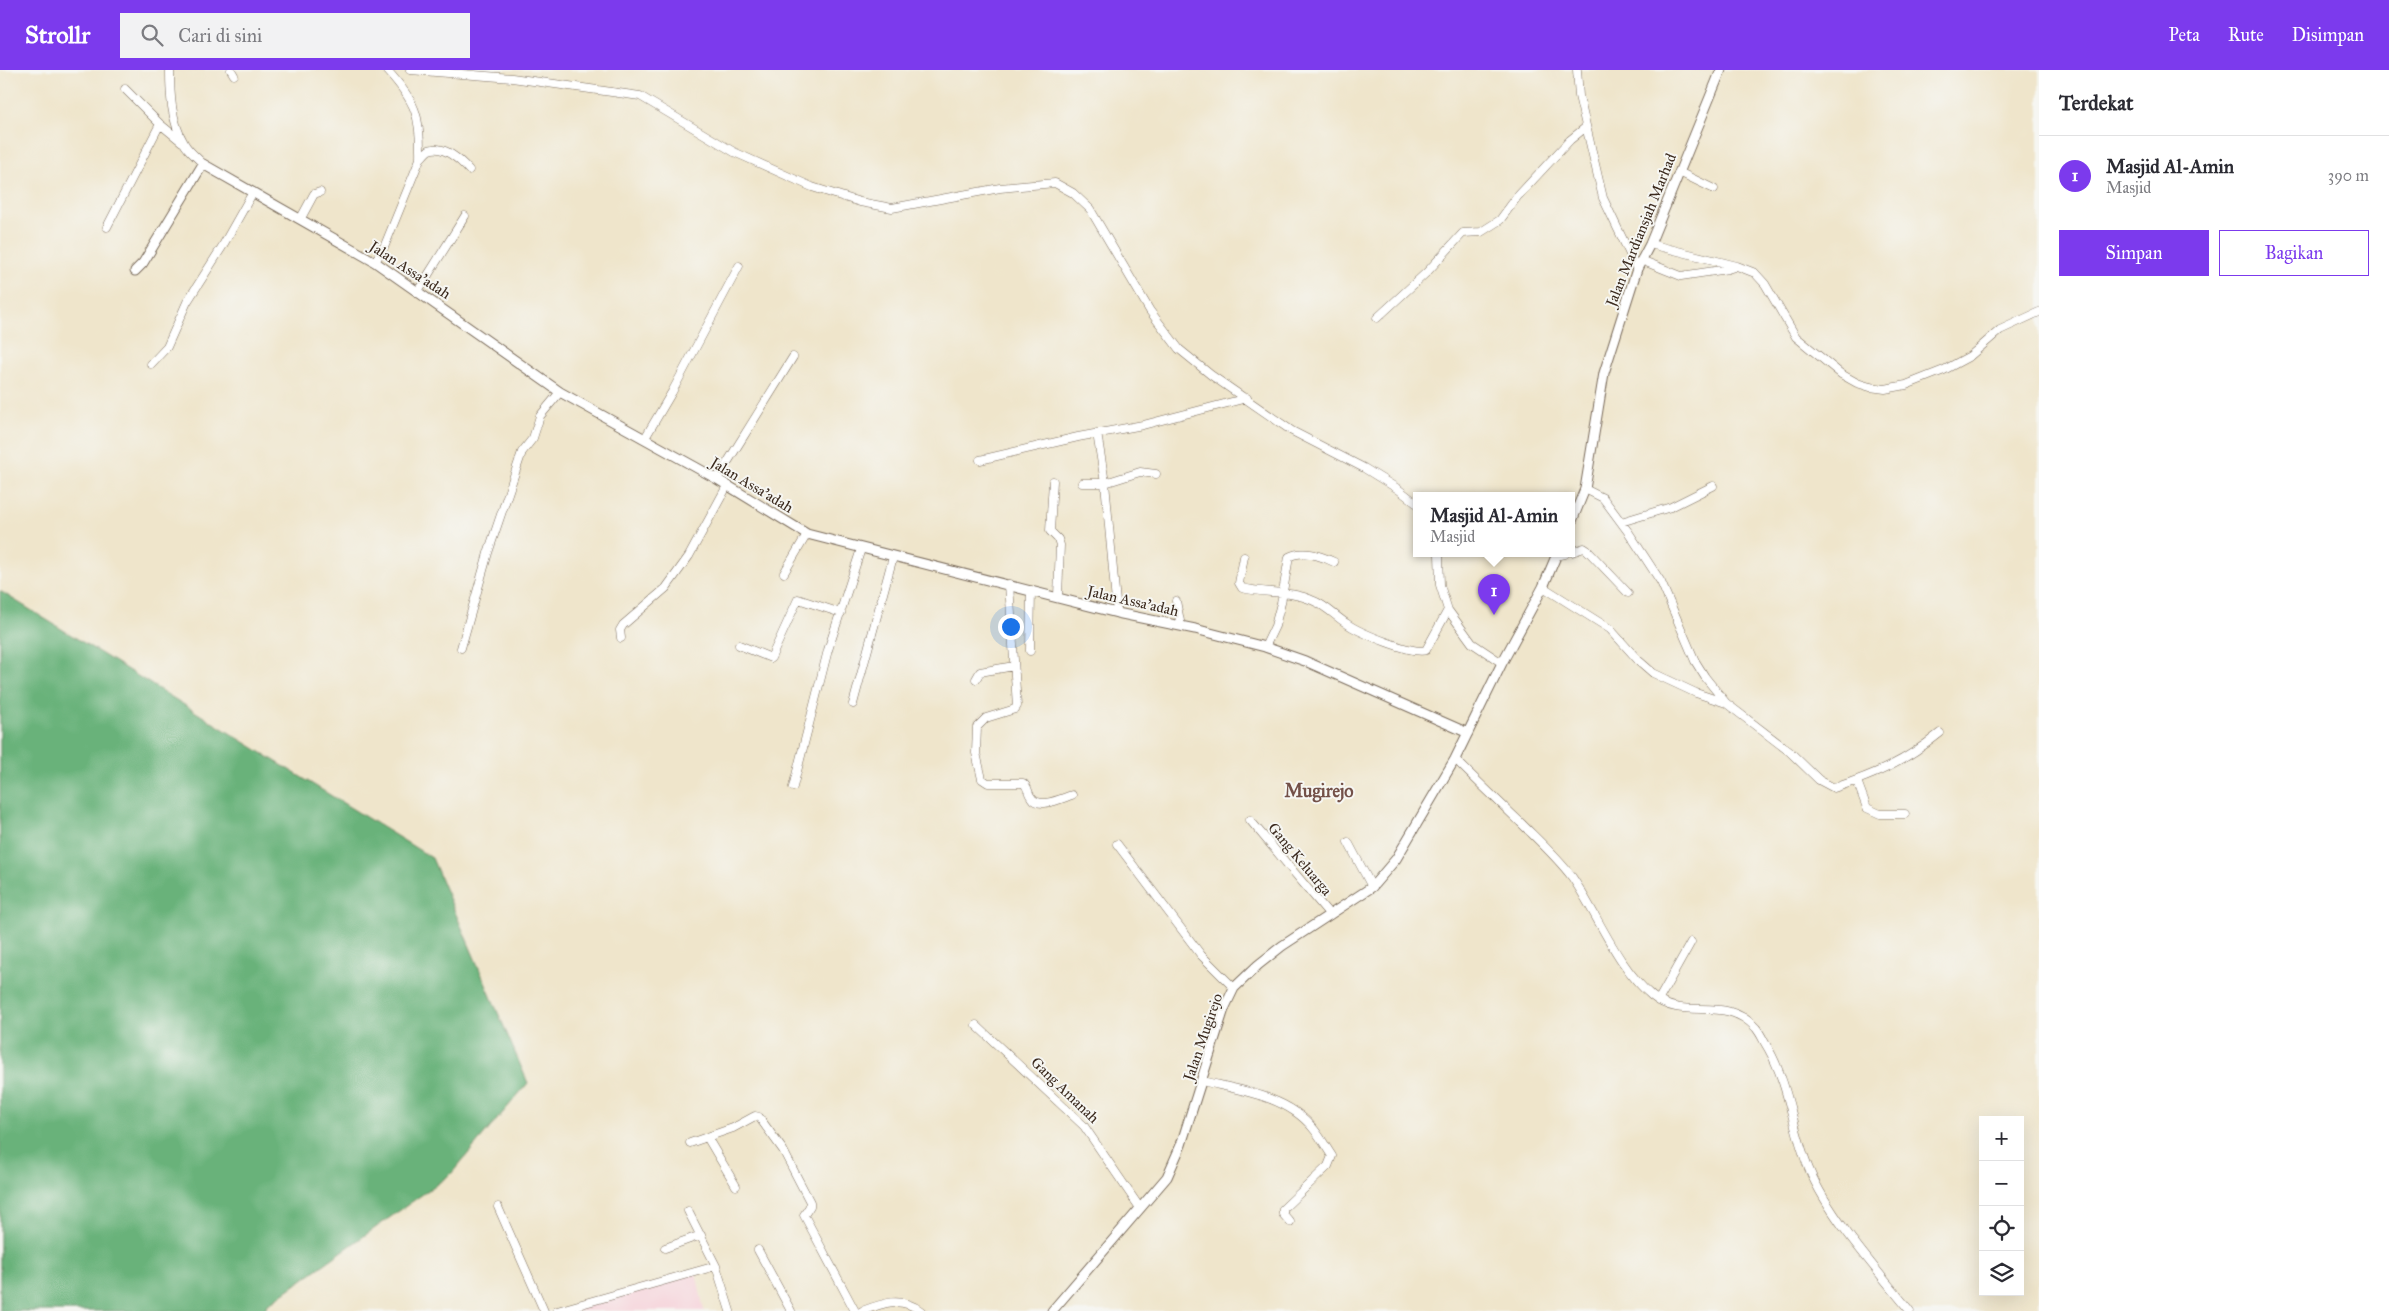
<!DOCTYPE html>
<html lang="id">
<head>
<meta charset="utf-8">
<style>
	body { margin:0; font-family:"IM FELL Great Primer",serif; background:#f2f2f3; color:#2b2b33 }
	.controls { position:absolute; right:15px; bottom:15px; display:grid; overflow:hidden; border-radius:0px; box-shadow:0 5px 20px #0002 }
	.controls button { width:45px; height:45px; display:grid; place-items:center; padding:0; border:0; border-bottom:1px solid #e1e1e2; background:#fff; color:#2b2b33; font:25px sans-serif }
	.you { position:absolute; left:1010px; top:556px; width:18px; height:18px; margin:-12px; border:4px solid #fff; border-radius:50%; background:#1a73e8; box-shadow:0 0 0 8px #1a73e833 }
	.badge { display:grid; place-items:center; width:32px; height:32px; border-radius:50%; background:#7c3aed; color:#fff; font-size:16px; font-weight:700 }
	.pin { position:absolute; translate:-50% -41px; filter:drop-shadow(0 1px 2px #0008) }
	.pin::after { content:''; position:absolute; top:26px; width:18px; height:15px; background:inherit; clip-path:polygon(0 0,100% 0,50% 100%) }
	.popup { position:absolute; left:1413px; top:422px; width:162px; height:65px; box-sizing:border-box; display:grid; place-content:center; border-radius:0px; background:#fff; filter:drop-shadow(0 1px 4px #0005); font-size:16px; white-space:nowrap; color:#7c7c81 }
	.popup b { font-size:19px; color:#2b2b33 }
	.popup::after { content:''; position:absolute; left:50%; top:100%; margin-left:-10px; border:10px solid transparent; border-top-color:#fff }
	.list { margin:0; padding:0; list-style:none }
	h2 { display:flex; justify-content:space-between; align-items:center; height:65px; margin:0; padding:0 20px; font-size:21px }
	h2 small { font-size:16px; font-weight:400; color:#7c7c81 }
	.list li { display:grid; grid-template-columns:32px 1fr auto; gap:15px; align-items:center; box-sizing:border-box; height:80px; padding:0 20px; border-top:1px solid #e1e1e2 }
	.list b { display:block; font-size:19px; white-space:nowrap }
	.list p { margin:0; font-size:16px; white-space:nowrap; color:#7c7c81 }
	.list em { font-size:16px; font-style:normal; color:#7c7c81 }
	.actions { display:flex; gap:10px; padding:15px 20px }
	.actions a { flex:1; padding:11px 0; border:1px solid #7c3aed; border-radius:0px; text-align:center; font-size:18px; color:#7c3aed }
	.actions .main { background:#7c3aed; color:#fff }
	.icon { flex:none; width:28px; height:28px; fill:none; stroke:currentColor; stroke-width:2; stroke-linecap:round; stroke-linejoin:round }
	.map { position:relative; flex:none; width:2039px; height:1241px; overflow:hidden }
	header { display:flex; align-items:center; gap:30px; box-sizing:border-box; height:70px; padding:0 25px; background:#7c3aed; color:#fff }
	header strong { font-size:24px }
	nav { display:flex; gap:28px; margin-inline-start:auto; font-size:18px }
	.search { width:350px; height:45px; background:#f2f2f3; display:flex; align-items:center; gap:12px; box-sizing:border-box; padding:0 18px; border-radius:0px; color:#7c7c81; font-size:19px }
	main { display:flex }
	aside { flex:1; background:#fff }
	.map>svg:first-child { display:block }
</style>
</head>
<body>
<header>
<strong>Strollr</strong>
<div class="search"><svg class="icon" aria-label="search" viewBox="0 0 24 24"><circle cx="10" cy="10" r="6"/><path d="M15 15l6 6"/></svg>Cari di sini</div>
<nav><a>Peta</a><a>Rute</a><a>Disimpan</a></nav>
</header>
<main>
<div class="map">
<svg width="2039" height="1241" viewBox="0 0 2039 1241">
	<rect width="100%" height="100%" fill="#f6f6f2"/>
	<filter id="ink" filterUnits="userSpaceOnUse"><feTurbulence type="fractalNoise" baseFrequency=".02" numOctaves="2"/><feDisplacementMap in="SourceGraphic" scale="10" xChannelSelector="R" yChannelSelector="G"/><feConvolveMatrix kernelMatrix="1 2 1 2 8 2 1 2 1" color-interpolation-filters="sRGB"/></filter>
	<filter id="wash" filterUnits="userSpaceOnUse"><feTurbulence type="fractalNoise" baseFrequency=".0096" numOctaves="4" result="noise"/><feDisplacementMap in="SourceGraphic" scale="20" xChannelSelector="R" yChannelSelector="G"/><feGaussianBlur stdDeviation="1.12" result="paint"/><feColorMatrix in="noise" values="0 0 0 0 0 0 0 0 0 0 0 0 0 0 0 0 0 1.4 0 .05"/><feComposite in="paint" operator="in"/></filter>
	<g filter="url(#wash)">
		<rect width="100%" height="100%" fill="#efe5cb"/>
		<path fill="#f6cfd8" d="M696 1202 704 1241H578L576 1234Z"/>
		<path fill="#69b27a" stroke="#526e4c" d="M0 521 432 788 528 1013 451 1104 267 1235 264 1241H0Z"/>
	</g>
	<g filter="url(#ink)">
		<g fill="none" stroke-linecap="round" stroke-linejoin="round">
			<defs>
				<path id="minor" d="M170 0C170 24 171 51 184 73 188 81 197 87 203 94
					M231 0 234 5
					M387 0C416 32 421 46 420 89
					M410 0 512 8 640 26 734 82 812 117 860 132 892 138 1000 118 1055 113 1073 123 1090 139 1150 241 1179 279 1211 305 1292 361 1364 398 1398 419 1416 433
					M1577 0 1579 26 1603 128 1637 199
					M125 19 160 54 182 72
					M1679 102 1714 119
					M301 148 314 124 320 122
					M107 157 160 54
					M1650 174 1737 196 1755 203 1765 214 1796 267 1841 304 1857 313 1870 317 1885 319 1906 315 1944 300 1970 286 2000 260 2039 242
					M1641 190 1681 206 1728 199 1737 196
					M375 192 385 175 420 89C423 86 426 82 429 80 443 74 461 91 469 100
					M418 221 465 146
					M1377 248 1427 202 1463 163 1481 162 1500 150 1517 127 1570 70 1586 57
					M151 294 167 277 187 232 222 177 253 122
					M1097 363 1105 413 1140 402 1156 404
					M645 368 672 322 739 196
					M980 390 1078 367 1143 355 1247 328
					M717 409 793 287
					M1053 411 1050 461 1058 469 1060 475 1058 526
					M1082 413H1105L1117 543
					M1585 419 1603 428 1629 463 1661 512 1695 591 1705 607 1726 633 1790 682 1819 710 1834 718C1877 704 1904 692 1940 663
					M1621 452 1671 437 1713 416
					M1572 482 1584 478 1587 480 1628 523
					M1439 484 1440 515 1448 540 1472 573 1502 593
					M1556 486 1565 484
					M1244 487 1239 513 1242 518C1266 524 1291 520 1314 531 1326 536 1335 546 1346 553 1358 562 1413 585 1426 580L1448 540
					M784 503 807 464
					M1009 514 1017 636 1015 639 986 648 977 657 976 683 982 709 988 713H1023C1029 717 1027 722 1031 727 1038 740 1062 728 1072 725
					M1543 517 1610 559 1638 590 1653 603 1696 623 1726 633
					M1176 531 1181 556
					M621 568 620 560 623 555 666 518 689 486 727 416
					M739 575 771 588 798 529 841 543
					M1265 577 1275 556 1281 533 1289 487C1303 479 1321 486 1334 492
					M461 578 488 483 522 382 533 368 540 346 560 322
					M1030 581 1031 520
					M976 609 980 602 1014 596
					M853 634 893 487
					M1455 689C1476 710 1498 731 1520 752 1538 770 1557 787 1572 807 1598 845 1617 897 1652 926 1685 953 1724 923 1756 958 1761 964 1764 972 1768 978 1790 1017 1792 1059 1809 1099 1829 1147 1877 1200 1910 1241
					M1857 711 1867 738 1880 744H1905
					M793 717 828 580 861 479
					M1250 750 1330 845
					M1348 772 1372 817
					M1117 774 1201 885 1234 918
					M1658 931 1691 872
					M976 955 1084 1056 1140 1138
					M1202 1011C1239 1020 1287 1026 1312 1057 1320 1066 1326 1077 1332 1086L1328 1096 1283 1139V1144L1290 1152
					M707 1067 736 1116
					M690 1073 733 1058 755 1046 759 1047 783 1080 810 1132V1136L804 1145 855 1241
					M498 1137 544 1241
					M688 1141 716 1196 730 1241
					M665 1178 701 1165
					M758 1180 791 1241
					M557 1241 716 1196
					M862 1241C883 1233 901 1226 921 1241"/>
				<path id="tertiary" d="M135 201 143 193 203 94 375 192 560 322 717 409 807 464 1117 543 1195 559 1265 577 1305 591 1468 663
					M1572 451 1585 419 1604 303 1637 199 1650 174 1721 0
					M1052 1241 1167 1107 1181 1075 1224 939 1234 918 1258 895 1282 876 1372 817 1396 789 1455 689 1502 593 1543 517 1557 484"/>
			</defs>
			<use href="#minor" stroke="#7a6b5b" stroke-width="9"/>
			<use href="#tertiary" stroke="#7a6b5b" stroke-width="11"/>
			<use href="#minor" stroke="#fff" stroke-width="8"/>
			<use href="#tertiary" stroke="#fff" stroke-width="9"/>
		</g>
	</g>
	<g text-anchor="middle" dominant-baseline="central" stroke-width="4" stroke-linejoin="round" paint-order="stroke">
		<g font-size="15" fill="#3b2a1e" stroke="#f6f6f2">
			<text transform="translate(1641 160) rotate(-68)">Jalan Mardiansjah Marhad</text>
			<text transform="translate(410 200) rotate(33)">Jalan Assa'adah</text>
			<text transform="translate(752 415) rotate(31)">Jalan Assa'adah</text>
			<text transform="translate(1133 531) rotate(13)">Jalan Assa'adah</text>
			<text transform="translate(1300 789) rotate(50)">Gang Keluarga</text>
			<text transform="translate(1203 967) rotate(-71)">Jalan Mugirejo</text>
			<text transform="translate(1065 1020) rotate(44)">Gang Amanah</text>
		</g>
		<g font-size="18" font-weight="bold" fill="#735048" stroke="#f6f6f2">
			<text x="1319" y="721">Mugirejo</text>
		</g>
	</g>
</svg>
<div class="controls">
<button>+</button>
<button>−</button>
<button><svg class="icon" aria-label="locate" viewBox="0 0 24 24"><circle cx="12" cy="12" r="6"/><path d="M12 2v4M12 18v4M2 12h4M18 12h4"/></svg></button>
<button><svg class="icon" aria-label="layers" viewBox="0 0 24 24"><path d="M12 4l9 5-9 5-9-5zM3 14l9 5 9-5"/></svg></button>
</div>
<div class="you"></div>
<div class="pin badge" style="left:1494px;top:545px">1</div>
<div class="popup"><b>Masjid Al-Amin</b>Masjid</div>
</div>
<aside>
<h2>Terdekat<small></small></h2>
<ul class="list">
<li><span class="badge">1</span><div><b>Masjid Al-Amin</b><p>Masjid</p></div><em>390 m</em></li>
</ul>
<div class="actions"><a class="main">Simpan</a><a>Bagikan</a></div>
</aside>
</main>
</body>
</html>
